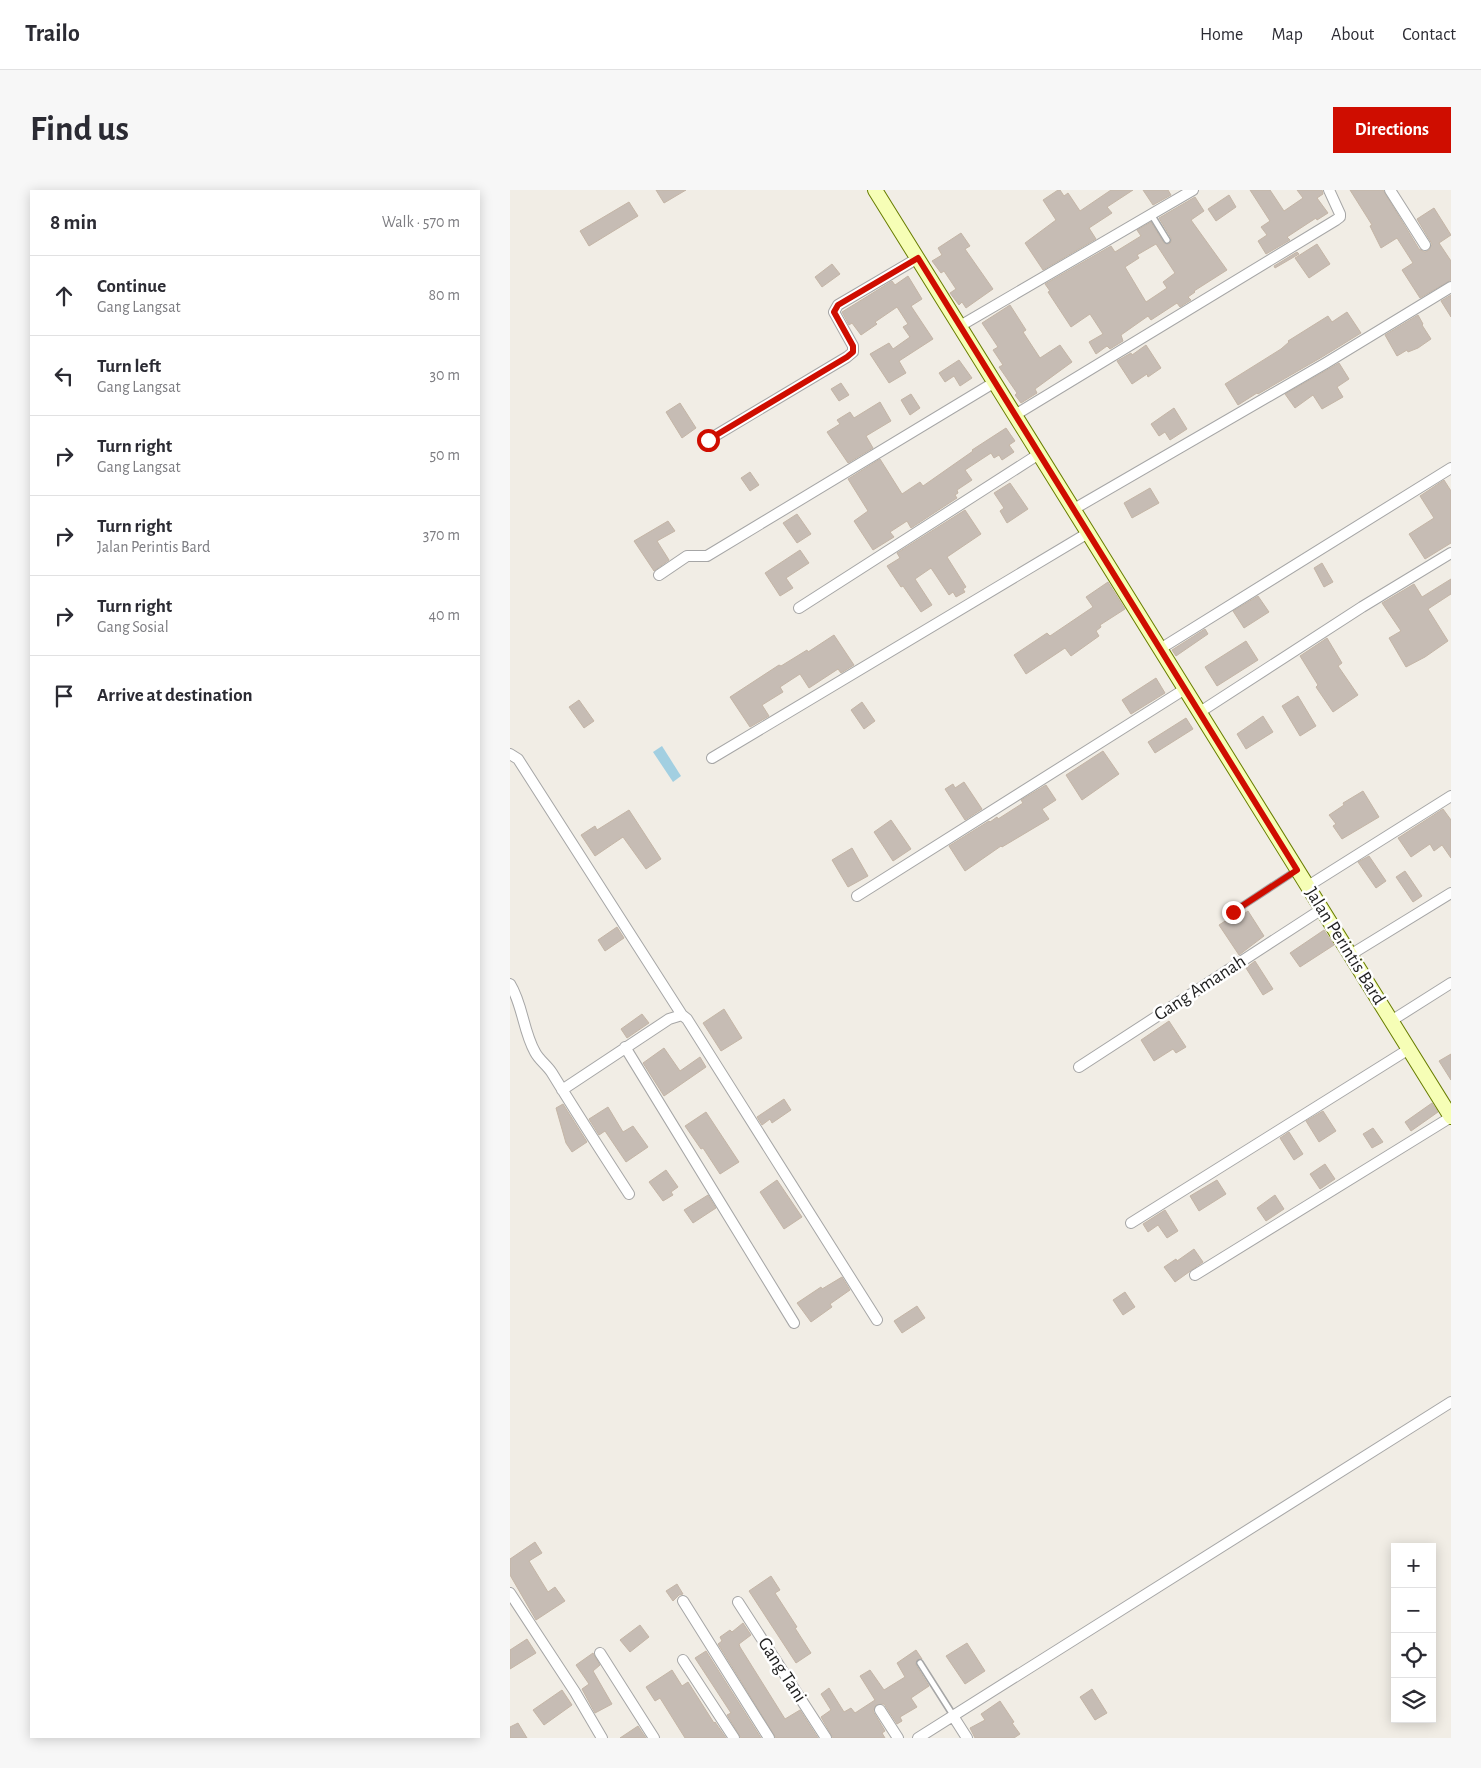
<!DOCTYPE html>
<html lang="en">
<head>
<meta charset="utf-8">
<style>
	body { margin:0; font-family:"Alegreya Sans",sans-serif; background:#f7f7f7; color:#2b2b33 }
	.controls { position:absolute; right:15px; bottom:15px; display:grid; overflow:hidden; border-radius:0px; box-shadow:0 2px 12px #0003 }
	.controls button { width:45px; height:45px; display:grid; place-items:center; padding:0; border:0; border-bottom:1px solid #e1e1e2; background:#fff; color:#2b2b33; font:25px sans-serif }
	.stop { position:absolute; width:15px; height:15px; margin:-11px; border:4px solid #cf0d00; border-radius:50%; background:#fff }
	.stop.end { background:#cf0d00; border-color:#fff; box-shadow:0 1px 5px #0008 }
	.list { margin:0; padding:0; list-style:none }
	h2 { display:flex; justify-content:space-between; align-items:center; height:65px; margin:0; padding:0 20px; font-size:21px }
	h2 small { font-size:16px; font-weight:400; color:#7c7c81 }
	.list li { display:grid; grid-template-columns:32px 1fr auto; gap:15px; align-items:center; box-sizing:border-box; height:80px; padding:0 20px; border-top:1px solid #e1e1e2 }
	.list b { display:block; font-size:19px; white-space:nowrap }
	.list p { margin:0; font-size:16px; white-space:nowrap; color:#7c7c81 }
	.list em { font-size:16px; font-style:normal; color:#7c7c81 }
	.icon { flex:none; width:28px; height:28px; fill:none; stroke:currentColor; stroke-width:2; stroke-linecap:round; stroke-linejoin:round }
	.map { position:relative; flex:none; width:941px; height:1548px; overflow:hidden; border-radius:0px }
	header { display:flex; align-items:center; gap:30px; box-sizing:border-box; height:70px; padding:0 25px; background:#fff; border-bottom:1px solid #e1e1e2 }
	header strong { font-size:24px }
	nav { display:flex; gap:28px; margin-inline-start:auto; font-size:18px }
	.intro { display:flex; align-items:center; justify-content:space-between; box-sizing:border-box; height:120px; padding:0 30px }
	h1 { margin:0; font-size:35px }
	.button { padding:12px 22px; border-radius:0px; background:#cf0d00; color:#fff; font-size:18px; font-weight:700 }
	main { display:flex; gap:30px; padding:0 30px }
	aside { flex:1; background:#fff; border-radius:0px; box-shadow:0 2px 12px #0003 }
	.map>svg:first-child { display:block }
</style>
</head>
<body>
<header>
<strong>Trailo</strong>
<nav><a>Home</a><a>Map</a><a>About</a><a>Contact</a></nav>
</header>
<div class="intro"><h1>Find us</h1><a class="button">Directions</a></div>
<main>
<aside>
<h2>8 min<small>Walk · 570 m</small></h2>
<ul class="list">
<li><svg class="icon" aria-label="ahead" viewBox="0 0 24 24"><path d="M12 20V5M6 11l6-6 6 6"/></svg><div><b>Continue</b><p>Gang Langsat</p></div><em>80 m</em></li>
<li><svg class="icon" aria-label="left" viewBox="0 0 24 24"><path d="M17 20v-9H6M10 6l-5 5 5 5"/></svg><div><b>Turn left</b><p>Gang Langsat</p></div><em>30 m</em></li>
<li><svg class="icon" aria-label="right" viewBox="0 0 24 24"><path d="M7 20v-9h11M14 6l5 5-5 5"/></svg><div><b>Turn right</b><p>Gang Langsat</p></div><em>50 m</em></li>
<li><svg class="icon" aria-label="right" viewBox="0 0 24 24"><path d="M7 20v-9h11M14 6l5 5-5 5"/></svg><div><b>Turn right</b><p>Jalan Perintis Bard</p></div><em>370 m</em></li>
<li><svg class="icon" aria-label="right" viewBox="0 0 24 24"><path d="M7 20v-9h11M14 6l5 5-5 5"/></svg><div><b>Turn right</b><p>Gang Sosial</p></div><em>40 m</em></li>
<li><svg class="icon" aria-label="arrive" viewBox="0 0 24 24"><path d="M6 21V4h12l-3 4 3 4H6"/></svg><div><b>Arrive at destination</b></div></li>
</ul>
</aside>
<div class="map">
<svg width="941" height="1548" viewBox="0 0 941 1548">
	<rect width="100%" height="100%" fill="#f1ede5"/>
	<path fill="#a2cfe1" d="M152 556 171 586 163 592 143 562Z"/>
	<path fill="#c6bcb4" stroke="#c4b5a6" fill-rule="evenodd" d="M146 0H176L154 13Z
		M548 0H550L554 6 558 3 570 21 601 0H623L597 17 602 23 579 38 586 49 533 80 515 53 546 30 533 10Z
		M633 0H658L661 5 643 15Z
		M740 0H760L774 21 793 8 787 0H812L813 4 807 8 818 23 807 30 806 28 777 47 780 50 756 64 748 51 757 45 751 37 760 31Z
		M840 0H873L909 59 915 62 919 60 922 54 907 29 924 18 941 45 929 53 941 71V90L910 108 892 80 903 73 887 48 871 58 860 36 862 35Z
		M719 5 726 17 706 31 698 19Z
		M685 7 694 21 681 30 717 80 684 101 685 102 678 107 681 110 670 117 667 113 641 130 638 126 611 145 613 151 600 159 597 156 586 164 579 152 593 144 580 124 561 137 538 102 540 101 535 94 601 56 605 62 631 46 627 40 641 32 654 53 659 54 661 52V48L649 28ZM646 54 665 83 653 92 657 98 636 112 615 77 629 68 627 65Z
		M119 12 128 26 79 56 70 41Z
		M451 43 460 56 455 59 483 99 456 118 452 112 449 115 440 103 446 99 434 81 431 83 422 71 432 65 428 58Z
		M807 54 820 74 799 88 785 68Z
		M787 62 789 64 765 78 764 76Z
		M322 74 330 84 312 97 305 87Z
		M398 86 412 109 401 116 423 149 389 171 396 183 379 193 360 164 379 153 383 159 400 147 393 137 398 134 387 117 365 132 367 134 351 145 342 133 339 135 332 122 382 91 385 95Z
		M941 105V127L931 111Z
		M500 115 516 140 513 142 530 168 550 155 562 172 525 199 527 203 511 213 505 205 507 203 489 177 493 175 483 160 488 157 472 133Z
		M837 122 851 143 812 167 748 204 747 203 728 215 715 194 771 159 779 152 778 151 818 126 822 132Z
		M908 125 913 134 912 135 921 149 908 158 898 162 897 160 887 166 875 145Z
		M636 155 651 178 638 187 637 184 622 194 607 171 621 163 622 165Z
		M449 170 462 188 450 196 444 186 435 192 429 183Z
		M829 173 839 189 827 197 833 207 812 219 803 205 785 218 775 204Z
		M331 193 339 205 329 211 321 199Z
		M401 204 410 218 400 225 391 210Z
		M370 212 381 231 356 246 363 258 338 273 317 242 330 234 327 230 340 222 344 228Z
		M170 213 186 238 172 248 156 222Z
		M664 218 677 239 660 250 655 242 649 246 641 234Z
		M496 238 505 251 499 255 504 262 492 270 489 265 484 268 481 263 455 280 462 290 447 300 448 303 445 305 447 308 401 338 397 331 380 342 384 347 363 360 344 331 358 321 338 289 370 269 392 304 410 292 413 296 463 261 462 260Z
		M240 282 249 295 240 301 231 288Z
		M934 290 941 301V353L915 369 899 344 924 328 910 306Z
		M500 293 518 319 497 333 490 321 494 318 484 303Z
		M640 298 649 313 622 328 614 313Z
		M455 320 471 344 437 367 456 397 453 399 455 402 446 407 443 402 439 405 421 378 405 389 422 415 411 422 393 396 391 397 377 376 390 368 387 363Z
		M287 324 301 344 287 353 273 333Z
		M158 331 165 341 147 351 159 370 144 381 124 351Z
		M290 360 299 373 276 388 283 398 270 406 255 383Z
		M812 373 823 392 814 397 804 378Z
		M941 389V404L918 419 938 451 915 467 896 477 879 448 891 441 872 413 904 394 912 407Z
		M598 392 615 419 590 435 591 437 586 441 589 446 561 466 555 458 516 484 504 465 537 443 540 446 583 417 576 407Z
		M748 406 759 422 734 438 723 421Z
		M695 439 698 444 666 466 662 460Z
		M324 445 344 475 331 483 328 479 299 498 290 484 270 497 273 502 252 515 259 526 240 537 220 507 269 475 271 476 297 460 298 462Z
		M817 448 832 473 828 476 848 505 823 522 806 497 808 495 790 466Z
		M736 451 748 470 707 496 695 477Z
		M646 488 655 503 621 524 612 510Z
		M788 506 806 536 790 546 772 516Z
		M69 510 84 531 74 538 59 517Z
		M352 512 365 531 354 539 341 520Z
		M753 526 763 542 736 559 727 544Z
		M676 528 683 539 645 563 638 552Z
		M593 561 609 584 572 610 556 585Z
		M454 592 472 619 455 630 435 599 443 594 445 598Z
		M536 595 546 610 532 619 539 629 492 657 491 656 455 681 439 656 479 631 480 632 487 627 488 629 513 613 511 610Z
		M853 601 869 627 832 649 823 636 826 634 819 625 834 615 833 613Z
		M933 619 941 630V668L932 655 924 661 920 654 901 667 888 648Z
		M119 620 151 669 136 679 113 647 85 666 71 645 85 636 87 640Z
		M381 630 401 659 383 671 364 642Z
		M342 658 358 686 338 697 322 670Z
		M859 666 876 691 866 698 848 672Z
		M895 681 912 706 903 712 886 687Z
		M738 721 754 746 729 765 709 735 720 728 723 732Z
		M107 737 114 748 95 761 88 750Z
		M814 740 824 755 790 777 780 763Z
		M745 771 763 799 753 805 736 778Z
		M214 819 232 848 211 861 193 833Z
		M132 824 139 833 117 848 111 839Z
		M659 831 676 857 666 863 663 859 644 871 631 850Z
		M154 858 170 881 190 867 196 877 154 906 133 873Z
		M941 864V890L929 871Z
		M274 909 281 920 262 933 260 929 252 935 247 927Z
		M922 913 928 922 901 941 895 932Z
		M53 914 77 952 62 962 56 953 46 918Z
		M98 917 113 942 123 936 138 957 116 972 95 941 89 945 79 929Z
		M813 921 826 941 809 952 796 931Z
		M196 922 229 972 210 984 193 958 191 959 175 936Z
		M863 938 873 952 862 958 853 944Z
		M779 942 793 964 784 970 770 948Z
		M815 974 825 989 810 999 800 984Z
		M156 980 168 997 161 1002 163 1005 153 1011 139 992Z
		M267 990 292 1027 274 1039 250 1002Z
		M707 990 716 1004 689 1021 680 1006Z
		M198 1005 206 1018 183 1033 174 1020Z
		M765 1005 774 1019 756 1031 747 1018Z
		M655 1020 668 1041 657 1048 648 1035 638 1042 633 1034Z
		M684 1059 693 1072 665 1092 654 1077 666 1069 667 1071Z
		M332 1087 340 1100 320 1114 322 1117 301 1132 287 1113 311 1097 312 1099Z
		M615 1102 625 1117 613 1125 603 1110Z
		M407 1116 415 1128 392 1143 384 1131Z
		M25 1352 32 1363 19 1371 38 1402 45 1397 55 1411 26 1430 0 1385V1369Z
		M261 1386 270 1400 265 1403 287 1437 285 1438 301 1463 286 1473 239 1401Z
		M167 1394 173 1404 169 1405 163 1411 156 1401Z
		M233 1433 241 1445 229 1454 230 1457 275 1529 290 1520 308 1548H266L208 1454 212 1451 210 1447 220 1440 222 1442Z
		M130 1435 139 1447 120 1462 110 1450Z
		M17 1449 26 1463 0 1479V1460Z
		M457 1453 475 1481 455 1494 436 1466Z
		M406 1460 412 1469 407 1470 406 1475 419 1496 401 1508 407 1517 390 1527 392 1531 387 1534 374 1514 366 1515 363 1521 375 1541 372 1543 375 1548H323L311 1527 321 1520 311 1504 319 1498 334 1522 341 1518 345 1523 365 1510 350 1486 360 1480 374 1500 395 1487 387 1473Z
		M196 1461 251 1548H231L217 1525 221 1523 185 1468Z
		M83 1463 90 1475 83 1481 102 1514 85 1523 72 1499 79 1494 66 1475Z
		M162 1480 172 1496 178 1492 204 1533 205 1532 216 1548H175L150 1508 145 1511 136 1497Z
		M582 1499 597 1523 585 1530 570 1507Z
		M52 1500 62 1515 34 1535 23 1520Z
		M490 1511 504 1532 502 1533 510 1544 504 1548H465L460 1538 475 1530 471 1524Z
		M8 1533 17 1548H0V1537Z
		M128 1536 136 1548H110Z"/>
	<g fill="none" stroke-linecap="round" stroke-linejoin="round">
		<defs>
			<path id="lane" d="M641 24 657 50
				M723 722 787 680
				M410 1473 443 1525"/>
			<path id="street" d="M880 0 915 55
				M450 136 683 0
				M505 225 826 30 830 27V24L819 0
				M198 250 337 167 343 162V156L324 122 328 115 408 68
				M564 319 816 173 941 97
				M149 385 177 366H197L485 192
				M289 418 529 264
				M650 459 941 278
				M690 522 852 417 941 363
				M0 564 8 569 172 825 177 829 367 1130
				M202 568 578 343
				M798 696 941 606
				M347 706 675 499
				M840 765 941 703
				M0 794C13 815 13 841 25 862 29 870 37 875 42 883 67 924 93 964 119 1004
				M881 831 941 793
				M115 857 284 1133
				M569 877 812 719
				M52 900 159 829 172 825
				M621 1033 899 859
				M685 1085 941 927
				M0 1403 65 1502 92 1548
				M173 1411 259 1548
				M228 1412 316 1548
				M90 1463 144 1548
				M173 1470 224 1548
				M370 1520 388 1548
				M443 1526 457 1548
				M408 1548 941 1212"/>
			<path id="secondary" d="M365 0 941 927"/>
		</defs>
		<use href="#lane" stroke="#a6a6a6" stroke-width="8"/>
		<use href="#street" stroke="#a6a6a6" stroke-width="12"/>
		<use href="#secondary" stroke="#687d00" stroke-width="16"/>
		<use href="#lane" stroke="#fff" stroke-width="5"/>
		<use href="#street" stroke="#fff" stroke-width="10"/>
		<use href="#secondary" stroke="#f6feb6" stroke-width="14"/>
	</g>
	<g fill="none" stroke-linecap="round" stroke-linejoin="round">
		<path stroke="#cf0d00" stroke-width="6" d="M198 250 337 167 343 162V156L324 122 328 115 408 68 787 680 723 722"/>
	</g>
	<g text-anchor="middle" dominant-baseline="central" stroke-width="5" stroke-linejoin="round" paint-order="stroke">
		<g font-size="19" fill="#1f1f1f" stroke="#fff">
			<text transform="translate(835 756) rotate(58)">Jalan Perintis Bard</text>
			<text transform="translate(690 798) rotate(-33)">Gang Amanah</text>
			<text transform="translate(272 1480) rotate(57)">Gang Tani</text>
		</g>
	</g>
</svg>
<div class="controls">
<button>+</button>
<button>−</button>
<button><svg class="icon" aria-label="locate" viewBox="0 0 24 24"><circle cx="12" cy="12" r="6"/><path d="M12 2v4M12 18v4M2 12h4M18 12h4"/></svg></button>
<button><svg class="icon" aria-label="layers" viewBox="0 0 24 24"><path d="M12 4l9 5-9 5-9-5zM3 14l9 5 9-5"/></svg></button>
</div>
<div class="stop" style="left:198px;top:250px"></div>
<div class="stop end" style="left:723px;top:722px"></div>
</div>
</main>
</body>
</html>
